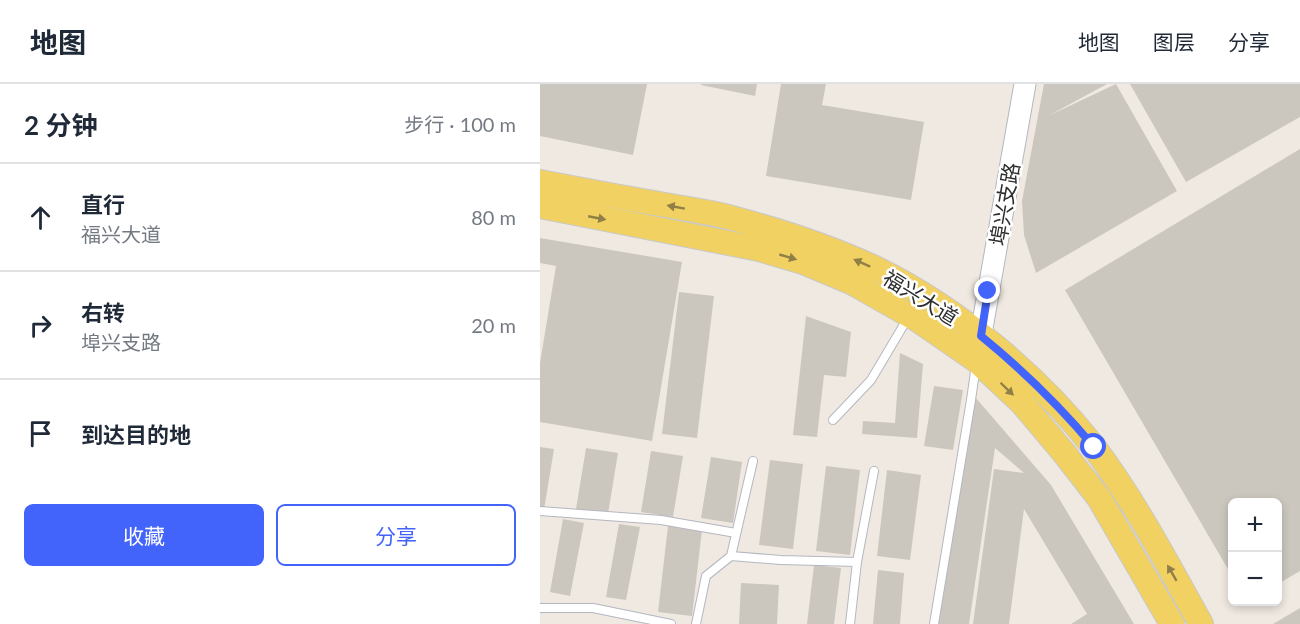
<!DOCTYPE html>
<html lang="zh">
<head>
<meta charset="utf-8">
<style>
	body { margin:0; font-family:Lato,"Noto Sans SC",sans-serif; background:#f2f2f3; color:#1f2937 }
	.controls { position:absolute; right:18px; bottom:18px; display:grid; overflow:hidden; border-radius:9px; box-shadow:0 3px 9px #0003 }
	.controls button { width:54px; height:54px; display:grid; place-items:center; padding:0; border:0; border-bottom:2px solid #e0e1e3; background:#fff; color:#1f2937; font:30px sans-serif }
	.stop { position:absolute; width:18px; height:18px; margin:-14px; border:4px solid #4264fb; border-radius:50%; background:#fff }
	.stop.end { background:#4264fb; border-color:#fff; box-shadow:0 2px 6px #0008 }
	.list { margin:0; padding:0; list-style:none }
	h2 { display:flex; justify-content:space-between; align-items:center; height:78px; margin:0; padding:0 24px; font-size:26px }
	h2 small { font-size:20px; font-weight:400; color:#747a83 }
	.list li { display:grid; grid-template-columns:39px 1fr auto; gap:18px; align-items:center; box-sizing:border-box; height:108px; padding:0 24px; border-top:2px solid #e0e1e3 }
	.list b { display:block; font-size:22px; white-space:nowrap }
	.list p { margin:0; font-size:20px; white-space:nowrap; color:#747a83 }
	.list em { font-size:20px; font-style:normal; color:#747a83 }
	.actions { display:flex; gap:12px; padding:18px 24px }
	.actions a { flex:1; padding:14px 0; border:2px solid #4264fb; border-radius:9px; text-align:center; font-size:21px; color:#4264fb }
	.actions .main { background:#4264fb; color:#fff }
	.icon { flex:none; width:33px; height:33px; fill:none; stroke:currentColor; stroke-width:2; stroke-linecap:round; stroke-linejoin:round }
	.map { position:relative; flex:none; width:760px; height:540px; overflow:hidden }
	header { display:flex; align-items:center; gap:36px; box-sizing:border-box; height:84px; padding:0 30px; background:#fff; border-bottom:2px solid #e0e1e3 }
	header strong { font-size:28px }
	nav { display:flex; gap:33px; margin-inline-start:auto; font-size:21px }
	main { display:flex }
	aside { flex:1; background:#fff }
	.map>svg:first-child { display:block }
</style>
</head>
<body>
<header>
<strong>地图</strong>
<nav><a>地图</a><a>图层</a><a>分享</a></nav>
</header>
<main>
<aside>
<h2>2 分钟<small>步行 · 100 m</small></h2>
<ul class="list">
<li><svg class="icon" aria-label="ahead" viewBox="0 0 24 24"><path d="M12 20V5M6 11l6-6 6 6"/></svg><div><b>直行</b><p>福兴大道</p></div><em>80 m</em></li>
<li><svg class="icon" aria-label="right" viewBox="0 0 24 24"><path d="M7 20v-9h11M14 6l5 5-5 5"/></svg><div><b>右转</b><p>埠兴支路</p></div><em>20 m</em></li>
<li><svg class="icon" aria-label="arrive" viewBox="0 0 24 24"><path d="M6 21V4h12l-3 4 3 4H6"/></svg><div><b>到达目的地</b></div></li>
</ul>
<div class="actions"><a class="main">收藏</a><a>分享</a></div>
</aside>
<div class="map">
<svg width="760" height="540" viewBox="0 0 760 540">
	<rect width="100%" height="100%" fill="#efe9e1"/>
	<path fill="#cbc7bf" d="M0 0H107L93 71 0 52Z
		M161 0H217L215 12 161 1Z
		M241 0H286L282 21 384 38 371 116 226 92Z
		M504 0H567L508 32 576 0 637 107 496 189 484 151 482 117Z
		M590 0H760V33L646 98Z
		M760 65V487L738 500V418H692V492L525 206Z
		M0 154 142 178 112 357 0 338V279L16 182 0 179Z
		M139 208 174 212 157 354 122 350Z
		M266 232 311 248 306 293 284 291 277 353 253 351Z
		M360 269 383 280 377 354 322 350 323 337 355 339Z
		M394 302 423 306 413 366 384 362Z
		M435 313 511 401 594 540H531L547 530 484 425 469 540H433L454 385 484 389 455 364 429 540H397Z
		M0 363 14 365 4 426 0 425Z
		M46 364 78 369 68 430 36 425Z
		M111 367 143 372 133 433 101 428Z
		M171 373 202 378 193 439 161 434Z
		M230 376 263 380 253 465 219 461Z
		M286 382 320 386 310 471 276 467Z
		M347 386 381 391 370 476 337 472Z
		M23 435 44 439 30 512 10 508Z
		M79 440 100 443 86 516 66 513Z
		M128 442 162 446 152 532 118 528Z
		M274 481 301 484 294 540H267Z
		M338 486 364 489 360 540H333Z
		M201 499 239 501 237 540H199Z
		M760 524V540H733Z"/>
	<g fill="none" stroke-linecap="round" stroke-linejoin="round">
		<defs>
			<path id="lane" d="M293 336 331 296 369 232
				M0 427 121 436 196 449
				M191 472 241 476 317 478
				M0 524H53L131 540
				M156 540 166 492 191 472 213 377
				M310 540 317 478 334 387
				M394 540 431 316 436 281"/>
			<path id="secondary" d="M438 267 485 0"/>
			<path id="primary" d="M0 98C42 106 83 114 125 121 147 125 170 128 192 134 241 147 290 163 337 185 417 224 498 292 553 362 594 416 628 481 661 540
				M0 122 219 165 263 178 313 199 378 236 436 276 482 319 524 369 559 414 632 540"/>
		</defs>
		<use href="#lane" stroke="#b4b7c1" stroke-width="10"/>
		<use href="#secondary" stroke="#b4b7c1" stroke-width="23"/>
		<use href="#primary" stroke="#c9c9c9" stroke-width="26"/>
		<use href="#lane" stroke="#fff" stroke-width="8"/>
		<use href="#secondary" stroke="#fff" stroke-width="21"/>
		<use href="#primary" stroke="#f2d163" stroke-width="24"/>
	</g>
	<defs><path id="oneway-solid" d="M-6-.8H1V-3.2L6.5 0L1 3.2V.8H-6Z" transform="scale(1.5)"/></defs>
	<g fill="#908048">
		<use href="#oneway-solid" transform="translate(136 123) rotate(-170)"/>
		<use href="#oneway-solid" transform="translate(57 134) rotate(11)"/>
		<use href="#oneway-solid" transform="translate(248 173) rotate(16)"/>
		<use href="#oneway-solid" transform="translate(322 179) rotate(-156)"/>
		<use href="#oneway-solid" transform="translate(467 305) rotate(44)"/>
		<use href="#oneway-solid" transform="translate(632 489) rotate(-120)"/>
	</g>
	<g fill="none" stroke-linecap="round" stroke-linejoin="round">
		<path stroke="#4264fb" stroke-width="8" d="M448 207 441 252C484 287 519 321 554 363"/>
	</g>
	<g text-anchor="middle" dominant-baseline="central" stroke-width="5" stroke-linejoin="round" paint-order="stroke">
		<g font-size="21" fill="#2e2e2e" stroke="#fff">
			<text transform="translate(464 120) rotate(-80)">埠兴支路</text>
			<text transform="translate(381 213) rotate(32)">福兴大道</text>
		</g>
	</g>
</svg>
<div class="controls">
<button>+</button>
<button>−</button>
</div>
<div class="stop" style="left:554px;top:363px"></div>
<div class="stop end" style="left:448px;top:207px"></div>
</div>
</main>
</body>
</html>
